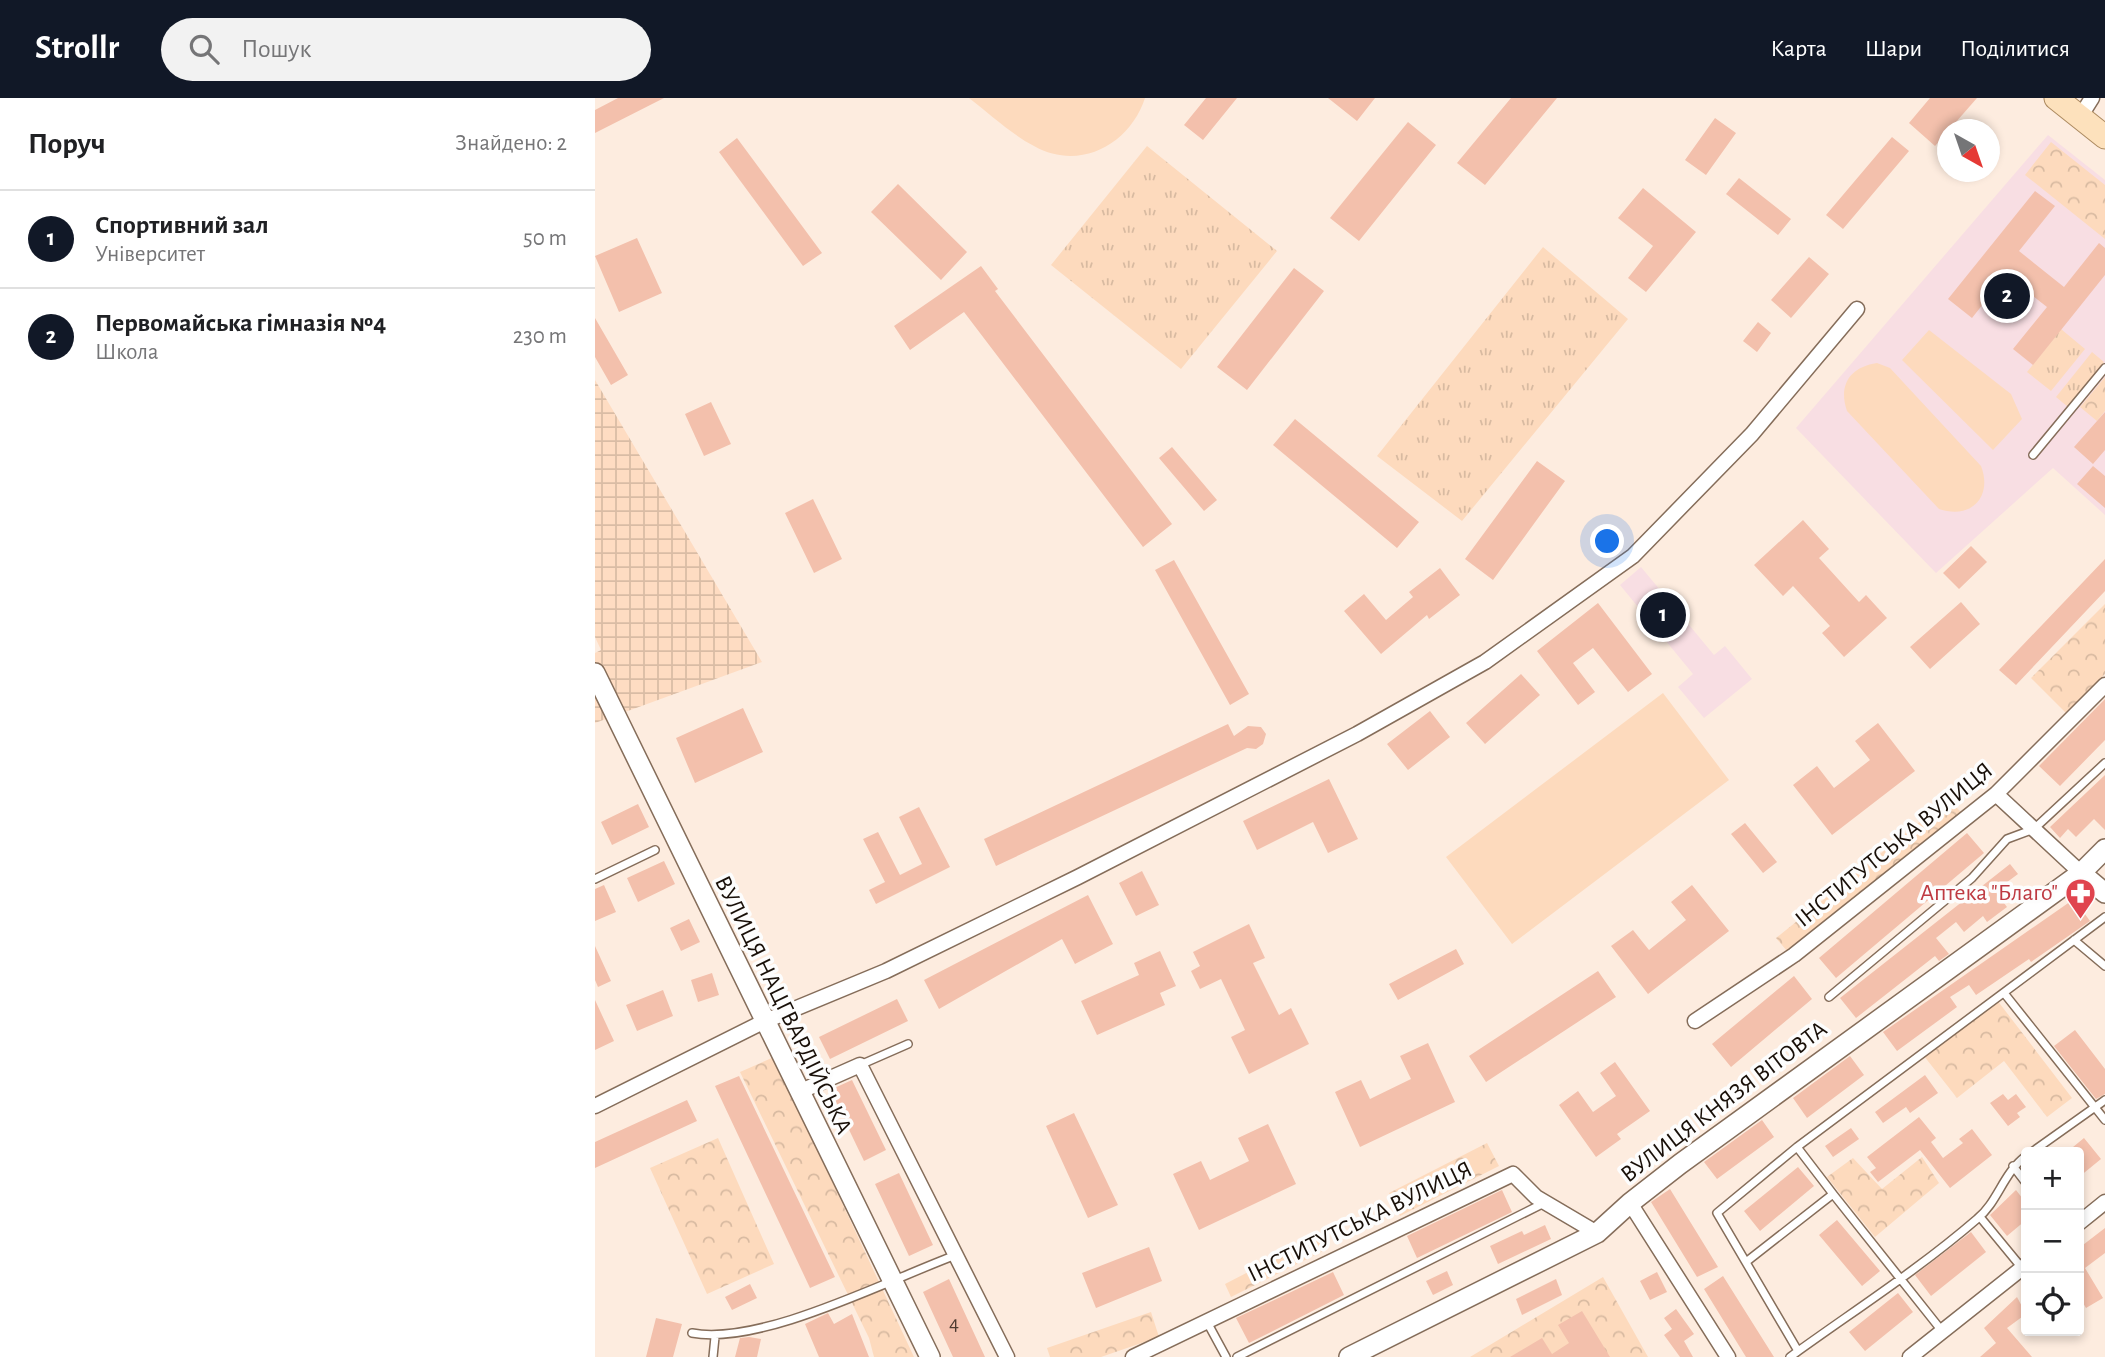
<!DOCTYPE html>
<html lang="uk">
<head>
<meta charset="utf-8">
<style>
	body { margin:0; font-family:"Alegreya Sans",sans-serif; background:#f2f2f2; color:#202124 }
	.controls { position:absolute; right:21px; bottom:21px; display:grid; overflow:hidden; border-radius:7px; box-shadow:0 4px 10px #0003 }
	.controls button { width:63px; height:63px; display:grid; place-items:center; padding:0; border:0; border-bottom:2px solid #e0e0e0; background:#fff; color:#202124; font:35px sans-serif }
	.compass { position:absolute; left:1342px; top:21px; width:63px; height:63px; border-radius:50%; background:#fff; box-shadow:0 4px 10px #0003; rotate:140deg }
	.you { position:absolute; left:1013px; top:444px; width:24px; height:24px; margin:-18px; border:5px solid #fff; border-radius:50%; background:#1a73e8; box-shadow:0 0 0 10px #1a73e833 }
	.badge { display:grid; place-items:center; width:46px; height:46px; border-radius:50%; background:#111827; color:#fff; font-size:23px; font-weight:700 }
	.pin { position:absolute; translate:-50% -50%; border:4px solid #fff; box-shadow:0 2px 7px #0006 }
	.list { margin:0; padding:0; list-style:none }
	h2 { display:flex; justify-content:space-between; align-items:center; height:91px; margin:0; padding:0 28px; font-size:30px }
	h2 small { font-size:23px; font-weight:400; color:#757577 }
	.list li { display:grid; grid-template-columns:46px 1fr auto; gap:21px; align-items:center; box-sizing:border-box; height:98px; padding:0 28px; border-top:2px solid #e0e0e0 }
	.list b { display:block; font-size:26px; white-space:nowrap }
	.list p { margin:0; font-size:23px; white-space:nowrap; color:#757577 }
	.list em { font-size:23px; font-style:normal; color:#757577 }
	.icon { flex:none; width:38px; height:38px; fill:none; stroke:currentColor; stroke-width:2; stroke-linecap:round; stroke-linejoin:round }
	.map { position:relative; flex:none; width:1510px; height:1259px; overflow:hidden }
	header { display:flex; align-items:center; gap:42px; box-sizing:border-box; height:98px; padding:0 35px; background:#111827; color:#fff }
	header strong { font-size:33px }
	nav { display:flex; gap:38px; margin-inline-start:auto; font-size:24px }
	.search { width:490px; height:63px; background:#f2f2f2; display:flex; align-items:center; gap:18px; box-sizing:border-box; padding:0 24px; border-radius:38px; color:#757577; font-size:26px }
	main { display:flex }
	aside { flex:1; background:#fff }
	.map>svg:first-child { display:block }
</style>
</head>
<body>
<header>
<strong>Strollr</strong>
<div class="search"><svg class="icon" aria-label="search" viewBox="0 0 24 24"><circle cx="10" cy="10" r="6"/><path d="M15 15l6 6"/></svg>Пошук</div>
<nav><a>Карта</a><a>Шари</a><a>Поділитися</a></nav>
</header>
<main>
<aside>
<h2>Поруч<small>Знайдено: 2</small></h2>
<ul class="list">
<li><span class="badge">1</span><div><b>Спортивний зал</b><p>Університет</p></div><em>50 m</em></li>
<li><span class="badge">2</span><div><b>Первомайська гімназія №4</b><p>Школа</p></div><em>230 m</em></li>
</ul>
</aside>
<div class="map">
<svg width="1510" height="1259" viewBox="0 0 1510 1259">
	<defs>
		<pattern id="industrial-grid" width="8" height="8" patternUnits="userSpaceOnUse" patternTransform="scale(1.75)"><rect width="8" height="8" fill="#fedcc2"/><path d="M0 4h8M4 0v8" fill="none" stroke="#d9bca5"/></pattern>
		<pattern id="grass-tufts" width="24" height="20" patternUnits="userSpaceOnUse" patternTransform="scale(1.75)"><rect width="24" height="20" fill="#fddabd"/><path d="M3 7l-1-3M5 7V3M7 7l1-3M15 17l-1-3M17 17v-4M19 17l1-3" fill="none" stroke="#d8baa1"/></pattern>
		<pattern id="park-crowns" width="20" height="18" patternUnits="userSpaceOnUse" patternTransform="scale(1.75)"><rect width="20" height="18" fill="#fddabd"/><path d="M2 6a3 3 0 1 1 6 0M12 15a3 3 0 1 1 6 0" fill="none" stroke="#d8baa1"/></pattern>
	</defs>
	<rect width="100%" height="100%" fill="#fdecdf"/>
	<path fill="url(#industrial-grid)" d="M0 282 167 564 0 625V555L6 552 0 539Z"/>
	<path fill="#f8dee3" d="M1453 37 1510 82V417L1458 370 1341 475 1201 330Z
		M1046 469 1119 557 1130 548 1157 581 1109 620 1083 589 1098 576 1025 487Z"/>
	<path fill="url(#grass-tufts)" d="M552 48 682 153 586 271 456 167Z
		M948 149 1033 221 867 423 782 358Z
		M1466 231 1490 251 1456 293 1432 274Z
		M1497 254 1509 264 1473 309 1461 299Z"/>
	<path fill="url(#park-crowns)" d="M1456 44 1510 87V141L1430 77Z
		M1510 279V313L1502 323 1485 309Z
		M1510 506V576L1471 615 1436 580Z
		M1353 701 1367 715 1192 853 1181 840Z
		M1402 902 1477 1000 1452 1019 1409 963 1362 1000 1329 958Z
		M179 959 319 1259H279L274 1240 145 974Z
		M123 1040 179 1166 112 1196 55 1070Z
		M892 1045 904 1068 805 1118 794 1095Z
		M1327 1059 1344 1085 1280 1139 1232 1079 1258 1060 1287 1091Z
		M723 1138 730 1152 636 1199 630 1186Z
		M1008 1179 1053 1259H875Z
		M556 1214 564 1239 506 1259H455L452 1250Z"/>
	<path fill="#fddabd" d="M374 0H550C535 46 485 74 439 48 416 36 395 16 374 0Z
		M1334 232 1416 296 1427 321 1398 352 1307 262Z
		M1282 265 1295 270 1386 368C1398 399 1376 422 1344 411L1252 313C1243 287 1255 269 1282 265Z
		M1068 595 1134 682 917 846 851 759Z"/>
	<path fill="#f3c0ac" d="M23 0H69L0 35V12Z
		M611 0H642L608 42 589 27Z
		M733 0H780L762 23Z
		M916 0H962L890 87 862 65Z
		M1335 0H1382L1340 48 1314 25Z
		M1120 20 1141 35 1111 77 1090 62Z
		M813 24 841 47 764 143 735 120Z
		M1297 39 1314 53 1248 131 1231 117Z
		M142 40 227 155 208 168 124 54Z
		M1144 80 1196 121 1183 137 1131 96Z
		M303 86 372 154 346 182 276 114Z
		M1048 90 1101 134 1051 194 1033 180 1058 148 1023 120Z
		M1440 93 1460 108 1424 153 1469 189 1504 145 1510 150V177L1438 267 1418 251 1452 209 1411 177 1377 220 1353 201Z
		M42 140 67 195 24 214 0 158Z
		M1214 159 1234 176 1196 220 1176 202Z
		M386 168 403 191 400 193 577 426 548 449 369 214 315 252 299 228Z
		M699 170 729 193 652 292 622 269Z
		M0 220 33 277 16 287 0 259Z
		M1163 224 1176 235 1162 254 1148 243Z
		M116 304 136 346 109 358 90 316Z
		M1510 314V352L1498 366 1479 349Z
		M700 321 824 424 802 450 678 347Z
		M577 349 622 402 609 413 564 360Z
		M942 363 970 383 898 482 870 461Z
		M1498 368 1510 378V410L1482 386Z
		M218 401 247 461 219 475 190 415Z
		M1208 422 1234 451 1224 460 1264 504 1271 497 1292 520 1249 559 1227 535 1235 528 1198 488 1188 498 1159 467Z
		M1376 448 1392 464 1364 491 1348 475Z
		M1510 461V493L1421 587 1404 572Z
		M579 462 654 596 635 607 560 472Z
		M845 470 865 497 834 521 832 517 786 556 749 513 769 496 791 522 818 499 814 494Z
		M1366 504 1385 526 1335 571 1315 549Z
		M1003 505 1057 576 1033 594 998 550 978 565 1000 594 983 607 942 553Z
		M926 576 945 597 890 646 871 625Z
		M1510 601V642L1465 688 1444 668Z
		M148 610 168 654 100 685 81 640Z
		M835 613 855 639 813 672 792 646Z
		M1283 625 1320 673 1237 737 1198 687 1222 668 1239 690 1275 662 1260 643Z
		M633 626 639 638 653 628 666 629 671 636 668 646 661 651 652 650 401 768 389 741Z
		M1510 677V732L1499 721 1481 739 1473 731 1465 740 1455 729Z
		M734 681 763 741 733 755 718 724 662 752 648 723Z
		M43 706 54 729 17 747 6 724Z
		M324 709 355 769 281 806 274 792 290 784 268 741 283 734 305 777 327 766 304 719Z
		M1150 725 1182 764 1168 775 1136 736Z
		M1372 735 1389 755 1241 880 1224 860Z
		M69 763 80 786 43 804 32 780Z
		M1415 766 1423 776 1400 793 1412 809 1392 824 1388 818 1369 834 1361 824 1341 840 1354 856 1344 863 1340 858 1261 920 1245 900Z
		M547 773 564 807 541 818 524 785Z
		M9 787 21 814 0 823V791Z
		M1097 787 1134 833 1053 896 1016 848 1038 832 1054 852 1091 822 1076 804Z
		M493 797 518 846 480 866 467 841 344 911 329 882Z
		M1479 801 1495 823 1436 864 1434 861 1381 897 1374 887 1355 899 1362 909 1302 953 1288 934Z
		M94 821 105 844 86 853 75 830Z
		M654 826 670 860 658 865 684 917 696 910 714 946 654 976 636 939 650 932 626 881 605 891 596 873 605 868 598 854Z
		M0 848 16 883 3 889 0 882Z
		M861 851 869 866 803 902 794 886Z
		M565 853 581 888 565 895 570 907 502 937 486 903 544 877 539 865Z
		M1003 873 1021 899 891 984 874 958Z
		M117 875 124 897 103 904 96 882Z
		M1199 878 1217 901 1136 969 1117 946Z
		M68 892 78 918 42 933 31 907Z
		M302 901 313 923 235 961 224 939Z
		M0 902 19 943 0 952Z
		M1480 932 1510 971V996L1501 1001 1459 948Z
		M833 945 860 1004 765 1049 740 994 766 982 775 1001 816 981 805 958Z
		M1255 958 1269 977 1212 1020 1198 1000Z
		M1020 964 1055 1013 1022 1036 1026 1041 1001 1059 964 1007 983 993 998 1014 1021 998 1005 975Z
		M1330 977 1343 995 1315 1015 1311 1009 1288 1025 1280 1014Z
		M144 978 240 1179 215 1190 120 988Z
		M257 982 291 1052 269 1063 235 992Z
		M1408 996 1413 1002 1421 996 1431 1009 1422 1015 1425 1019 1413 1028 1395 1005Z
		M92 1002 102 1023 0 1070V1044Z
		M479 1015 523 1107 493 1120 451 1028Z
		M1324 1019 1341 1040 1336 1044 1348 1060 1368 1045 1364 1041 1377 1031 1397 1057 1355 1090 1325 1052 1283 1084 1275 1074 1281 1070 1272 1059Z
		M1167 1022 1179 1039 1122 1081 1109 1064Z
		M673 1026 701 1086 604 1132 578 1076 606 1063 615 1082 654 1063 643 1040Z
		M1256 1030 1264 1041 1238 1059 1230 1048Z
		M1489 1040 1506 1061 1484 1079V1054H1472Z
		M1203 1069 1219 1088 1165 1133 1149 1113Z
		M304 1075 338 1147 314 1158 280 1086Z
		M1075 1091 1123 1169 1102 1179 1056 1104Z
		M907 1092 917 1114 822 1160 812 1138Z
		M1421 1092 1431 1105V1122L1412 1138 1395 1117Z
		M1242 1122 1285 1173 1267 1188 1224 1137Z
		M950 1127 956 1141 903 1166 895 1148 927 1133 929 1137Z
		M1510 1130V1155L1490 1170 1508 1200 1491 1210 1484 1198V1150Z
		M1376 1134 1391 1154 1336 1198 1320 1177Z
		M554 1149 567 1183 501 1210 487 1175Z
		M852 1173 858 1187 838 1197 831 1183Z
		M738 1174 749 1197 654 1245 641 1220Z
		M1062 1174 1072 1194 1055 1202 1045 1183Z
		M1128 1178 1179 1259H1151L1109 1191Z
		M354 1181 390 1259H358L328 1194Z
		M961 1181 967 1197 927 1217 921 1201Z
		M155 1186 162 1200 137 1212 130 1199Z
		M1303 1195 1318 1214 1270 1253 1254 1234Z
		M1422 1199 1431 1216 1412 1230 1437 1259H1385L1401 1245 1389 1230Z
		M1081 1211 1099 1236 1089 1243 1098 1259H1085L1069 1237 1077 1231 1069 1220Z
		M987 1213 1015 1259H915L947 1240 957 1256 974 1245 963 1227Z
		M233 1215 239 1226 257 1216 274 1259H224L210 1226Z
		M61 1220 87 1226 78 1259H51Z
		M154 1239 166 1241 162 1259H140L145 1240Z"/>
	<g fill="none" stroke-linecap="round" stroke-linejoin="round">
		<defs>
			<path id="service" d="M1438 357 1510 270
				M0 781 60 752
				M1479 842 1510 868
				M1409 895 1510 1022
				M1234 899 1377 780 1412 741 1439 731 1510 665
				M265 967 313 946
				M1202 1049 1122 1115 1203 1253
				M1437 1054 1510 1002
				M1418 1068 1431 1085
				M1238 1096 1202 1049 1510 819
				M1385 1119 1427 1170
				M1151 1164 1238 1096 1347 1233
				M612 1224 631 1259
				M97 1235C166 1248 293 1182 361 1157
				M118 1259 120 1239
				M642 1259 949 1105
				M1195 1259C1257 1214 1323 1172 1382 1121 1403 1104 1408 1075 1431 1058"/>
			<path id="minor" d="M1485 19 1497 0
				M1401 696 1486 775
				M1100 923 1199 857 1401 696 1510 587
				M204 994 265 967 412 1259
				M0 1008 168 924 291 873 483 779 762 636 890 564 1038 458 1157 336 1262 211
				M1035 1105 1133 1259
				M1484 1125 1510 1104
				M538 1259 918 1076 941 1099 1002 1135
				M1315 1259 1431 1167"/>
			<path id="tertiary" d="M0 575 335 1259
				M1486 775 1510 795
				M754 1259 1002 1135 1035 1105 1085 1066 1486 775 1510 751"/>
			<path id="primary" d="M1461 0 1510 39"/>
		</defs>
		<use href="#service" stroke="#856d5a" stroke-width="10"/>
		<use href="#minor" stroke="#856d5a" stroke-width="17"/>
		<use href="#tertiary" stroke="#856d5a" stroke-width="22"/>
		<use href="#primary" stroke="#ac8a60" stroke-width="25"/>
		<use href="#service" stroke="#fff" stroke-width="7"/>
		<use href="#minor" stroke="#fff" stroke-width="14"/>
		<use href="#tertiary" stroke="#fff" stroke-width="19"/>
		<use href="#primary" stroke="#fde1bc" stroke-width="23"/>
	</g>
	<defs>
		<symbol id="pharmacy-pin" viewBox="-11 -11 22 30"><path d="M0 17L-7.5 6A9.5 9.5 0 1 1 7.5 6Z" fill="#e0444e" stroke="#fdfdfd"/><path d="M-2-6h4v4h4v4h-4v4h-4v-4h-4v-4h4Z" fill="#fff"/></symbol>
	</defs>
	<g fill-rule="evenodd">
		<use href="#pharmacy-pin" x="1468" y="778" width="35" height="47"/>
	</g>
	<g text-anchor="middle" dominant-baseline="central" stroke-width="7" stroke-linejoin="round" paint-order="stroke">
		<g font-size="21" fill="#4f3b31">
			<text x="359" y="1225">4</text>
		</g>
		<g font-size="24" fill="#180f08" stroke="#fdfdfd">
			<text transform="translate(1299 747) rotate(-39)">ІНСТИТУТСЬКА ВУЛИЦЯ</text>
			<text transform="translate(188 907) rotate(64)">ВУЛИЦЯ НАЦГВАРДІЙСЬКА</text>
			<text transform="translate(1129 1004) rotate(-37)">ВУЛИЦЯ КНЯЗЯ ВІТОВТА</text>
			<text transform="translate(765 1124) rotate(-26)">ІНСТИТУТСЬКА ВУЛИЦЯ</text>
		</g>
		<g font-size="24" fill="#be3a42" stroke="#fdfdfd" text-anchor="end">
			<text x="1463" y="795">Аптека "Благо"</text>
		</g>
	</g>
</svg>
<div class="controls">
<button>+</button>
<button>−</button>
<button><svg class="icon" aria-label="locate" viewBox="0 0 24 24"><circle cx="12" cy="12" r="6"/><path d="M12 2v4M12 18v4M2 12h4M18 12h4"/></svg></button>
</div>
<svg class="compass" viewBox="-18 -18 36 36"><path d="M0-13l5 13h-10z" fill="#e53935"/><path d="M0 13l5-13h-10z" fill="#757577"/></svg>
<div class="you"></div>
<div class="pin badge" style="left:1068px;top:517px">1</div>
<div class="pin badge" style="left:1412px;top:198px">2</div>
</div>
</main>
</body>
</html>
